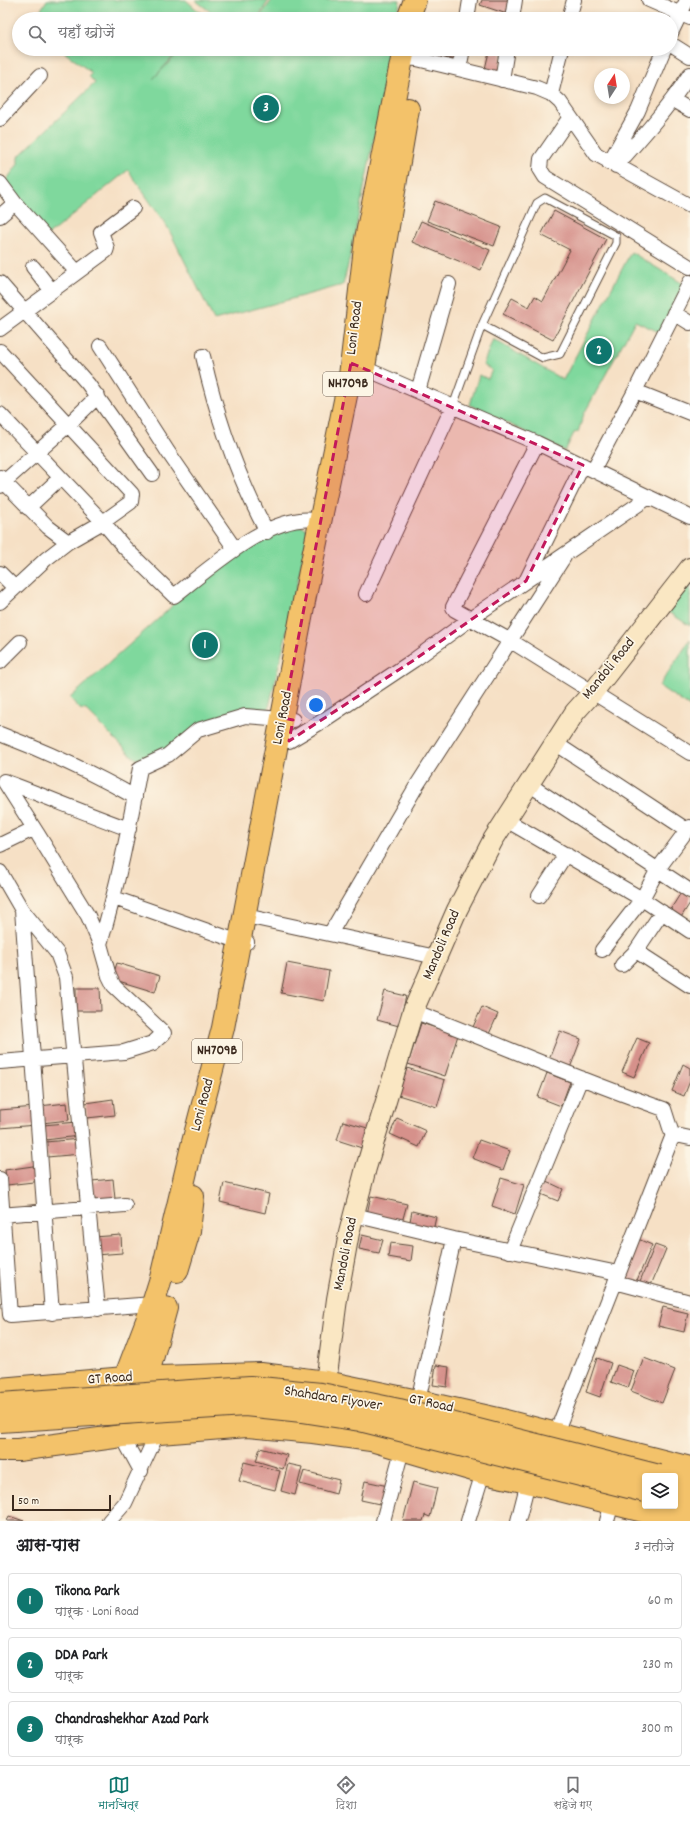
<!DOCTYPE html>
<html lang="hi">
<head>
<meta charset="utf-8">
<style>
	body { margin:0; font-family:Dekko,"Playpen Sans Deva",sans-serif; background:#f2f2f2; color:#202124 }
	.controls { position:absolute; right:12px; bottom:12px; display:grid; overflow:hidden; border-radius:4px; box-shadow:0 2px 6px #0003 }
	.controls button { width:36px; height:36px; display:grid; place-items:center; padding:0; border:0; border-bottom:1px solid #e0e0e0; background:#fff; color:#202124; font:20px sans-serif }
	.compass { position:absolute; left:594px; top:68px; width:36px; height:36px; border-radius:50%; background:#fff; box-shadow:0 2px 6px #0003; rotate:12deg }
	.scale { position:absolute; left:12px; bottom:10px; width:99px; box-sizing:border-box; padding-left:4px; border:2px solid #3b2a1e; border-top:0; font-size:11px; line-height:14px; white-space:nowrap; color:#3b2a1e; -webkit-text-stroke:3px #fcf5e5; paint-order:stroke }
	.you { position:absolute; left:316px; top:705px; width:14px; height:14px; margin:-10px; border:3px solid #fff; border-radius:50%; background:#1a73e8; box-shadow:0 0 0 6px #1a73e833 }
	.badge { display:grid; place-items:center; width:26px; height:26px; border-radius:50%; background:#0f766e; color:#fff; font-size:13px; font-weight:700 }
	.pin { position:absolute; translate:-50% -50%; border:2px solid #fff; box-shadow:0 1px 4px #0006 }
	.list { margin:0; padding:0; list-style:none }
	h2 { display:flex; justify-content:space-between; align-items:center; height:52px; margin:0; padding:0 16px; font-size:17px }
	h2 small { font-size:13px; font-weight:400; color:#757577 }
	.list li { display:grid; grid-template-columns:26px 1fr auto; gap:12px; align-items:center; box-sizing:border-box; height:56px; margin:0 8px 8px; padding:0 8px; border:1px solid #e0e0e0; border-radius:4px }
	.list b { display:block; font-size:15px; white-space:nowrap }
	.list p { margin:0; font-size:13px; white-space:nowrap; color:#757577 }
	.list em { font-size:13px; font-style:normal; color:#757577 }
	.icon { flex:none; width:22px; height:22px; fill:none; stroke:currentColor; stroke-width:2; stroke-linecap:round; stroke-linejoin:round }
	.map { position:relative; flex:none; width:690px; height:1521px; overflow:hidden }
	.search { position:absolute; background:#fff; box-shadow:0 2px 6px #0003; left:12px; right:12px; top:12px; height:44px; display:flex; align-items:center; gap:10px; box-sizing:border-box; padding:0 14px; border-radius:22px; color:#757577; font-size:15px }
	.sheet { height:244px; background:#fff }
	nav { display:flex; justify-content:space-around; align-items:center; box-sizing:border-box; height:56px; border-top:1px solid #e0e0e0; background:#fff; font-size:11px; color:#757577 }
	nav a { display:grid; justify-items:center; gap:2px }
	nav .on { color:#0f766e }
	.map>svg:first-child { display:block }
</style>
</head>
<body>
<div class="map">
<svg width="690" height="1521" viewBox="0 0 690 1521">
	<rect width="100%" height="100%" fill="#fcf5e5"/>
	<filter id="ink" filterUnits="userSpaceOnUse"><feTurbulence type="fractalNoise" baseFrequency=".025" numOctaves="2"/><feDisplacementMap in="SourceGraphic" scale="8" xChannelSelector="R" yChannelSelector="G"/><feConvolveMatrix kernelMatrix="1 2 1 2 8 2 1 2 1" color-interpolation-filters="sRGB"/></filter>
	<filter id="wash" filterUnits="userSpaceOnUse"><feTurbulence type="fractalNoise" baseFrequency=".012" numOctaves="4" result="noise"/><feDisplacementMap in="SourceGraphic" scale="16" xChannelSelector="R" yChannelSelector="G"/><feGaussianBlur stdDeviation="0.9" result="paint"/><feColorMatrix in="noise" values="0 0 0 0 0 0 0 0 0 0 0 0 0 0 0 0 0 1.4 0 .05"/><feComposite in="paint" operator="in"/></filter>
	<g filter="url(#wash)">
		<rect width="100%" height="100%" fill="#f6e0c5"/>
		<path fill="#7fd89d" stroke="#5d815e" d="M47 0H186L207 19H35Z
			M195 0H269L257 19H220Z
			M272 0H400L397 19H258Z
			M60 49H180L153 79 182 49H378L392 51 350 257 343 285 214 320 168 228 128 170 47 236 5 182 18 164V157L95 83 89 76 92 73Z
			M631 252 685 285 659 332 635 321 584 414 578 432 574 433 565 451 470 405 479 375 488 379 492 370 483 365 493 339 563 380Z
			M293 523 305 528 308 532 290 619 267 715 249 714 141 762 132 756 86 710 80 709 70 698 167 611 187 589 230 558Z
			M690 576V626L662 608Z
			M690 640V707L659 686Z"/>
		<g id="blocks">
			<path fill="#d6918b" d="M482 0H514L510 15 480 5Z
				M423 49H459L456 60 423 51Z
				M489 52 502 53 500 72 484 73Z
				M435 201 501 227 494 246 427 221Z
				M554 211 606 239 553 340 503 314 512 298 529 307 535 296 543 301 570 250 541 235Z
				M421 221 490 250 481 270 412 242Z
				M682 891 690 896V903L678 922 667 915Z
				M117 963 160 976 155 992 112 979Z
				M287 963 329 971 324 1001 281 993Z
				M76 988H100L101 1011H76Z
				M385 991 406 996 399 1026 377 1020Z
				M482 1007 498 1014 489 1034 473 1027Z
				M421 1023 458 1035 445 1076 408 1064Z
				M560 1031 581 1039 570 1068 549 1059Z
				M637 1038 649 1043 634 1077 622 1072Z
				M683 1064 690 1068V1081L684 1096 672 1091Z
				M407 1068 445 1080 437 1107 398 1095Z
				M547 1073 570 1082 561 1106 538 1097Z
				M113 1099 115 1115 87 1118 85 1103Z
				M67 1103 69 1120 42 1123 39 1106Z
				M35 1107 36 1125 0 1128V1110Z
				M397 1118 426 1131 419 1147 390 1134Z
				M343 1121 371 1129 365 1149 337 1140Z
				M77 1122 79 1136 45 1140 43 1125Z
				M80 1139 81 1154 47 1157 45 1142Z
				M479 1140 510 1151 503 1170 472 1158Z
				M40 1165 42 1181 7 1185 5 1170Z
				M501 1178 524 1185 515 1214 492 1206Z
				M113 1179 115 1199 94 1201 92 1181Z
				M544 1180 563 1189 558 1201 538 1193Z
				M224 1183 269 1194 265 1213 220 1202Z
				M371 1196 407 1204 402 1222 367 1214Z
				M412 1211 436 1217 433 1231 409 1226Z
				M121 1235 122 1253 95 1255 94 1237Z
				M362 1235 383 1240 379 1253 359 1249Z
				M638 1239 652 1245 635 1285 621 1279Z
				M390 1243 413 1246 411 1261 388 1257Z
				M655 1245 666 1249 649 1290 638 1286Z
				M663 1307 688 1313 684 1332 658 1326Z
				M597 1358 611 1363 600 1397 586 1392Z
				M644 1358 675 1370 662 1403 631 1391Z
				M436 1365 449 1367 447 1387 433 1385Z
				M617 1365 634 1371 628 1388 611 1382Z
				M260 1448 287 1455 283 1469 256 1461Z
				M244 1462 280 1471 275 1490 239 1481Z
				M288 1464 302 1467 295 1495 281 1491Z
				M304 1471 339 1480 336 1494 300 1484Z
				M365 1481 388 1486 384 1505 361 1500Z
				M413 1482 437 1488 430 1517 425 1515 423 1521H403Z
				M9 1516 24 1521H7Z"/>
		</g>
	</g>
	<g filter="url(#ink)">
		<use href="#blocks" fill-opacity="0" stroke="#574537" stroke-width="1"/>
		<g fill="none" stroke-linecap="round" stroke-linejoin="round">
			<defs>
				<path id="lane" d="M453 406 482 325 543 358 560 354 616 243V236L545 198 537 203 482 325"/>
				<path id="street" d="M649 0 690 18
					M467 19 470 0
					M512 19 515 0
					M569 19 574 0
					M671 33 687 0
					M671 44 690 56
					M403 58 417 59 537 88 551 94 560 102 596 154 690 206
					M459 69 463 49
					M502 80 507 49
					M551 94 562 49
					M673 100 690 110
					M570 117 541 159 540 169 545 177 690 267
					M0 119 40 76
					M609 163 638 111 664 49
					M616 166C643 136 668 108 690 74
					M0 183 15 203 77 272
					M0 216 15 203
					M33 267 52 291
					M0 283 88 384 152 474
					M674 313 690 323
					M0 329 106 251 107 248 101 232 133 208
					M100 346 168 452 235 549
					M0 351 132 494 131 502 103 522 0 414
					M203 356C217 418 237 476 267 532
					M357 365 537 443 690 517
					M418 391 449 284
					M635 391 690 413
					M537 443 453 607 455 610 511 641 690 753
					M593 470 635 391 690 282
					M0 477 4 482 68 425 98 396
					M0 486 4 482 48 527 68 542
					M28 508 60 478
					M0 573 15 588
					M526 581 583 465
					M366 594 453 406
					M0 602 46 559 68 542 103 522 124 547 174 596C209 569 274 509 320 521
					M0 662 20 642
					M0 734C47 752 91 772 135 797
					M289 741 321 722 414 660 470 619 649 497
					M555 743 687 830 690 827
					M530 785 690 891
					M506 820 642 899 690 931
					M37 833 4 781C47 797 87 814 129 829
					M0 845 29 831H33L37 833 88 916 100 944 109 976 114 986 164 1033 153 1043 124 1052 0 1062
					M0 872 22 910 52 1313
					M539 896 566 854
					M114 898 231 939 247 942
					M22 910 57 953 66 977 98 1309
					M255 918 436 957
					M330 934 417 785 564 557
					M100 944C118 886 129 828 140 768L168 755 198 730 245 716 293 720
					M602 950 642 899 658 869 687 830
					M636 951 690 986
					M622 965 636 951 662 912
					M413 1011C497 1043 579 1080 664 1109L673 1137
					M0 1179 10 1315 153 1304
					M0 1215 125 1205
					M354 1215 454 1239 618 1273
					M510 1251 581 1078
					M615 1282 690 1302
					M418 1401 454 1239
					M556 1433 671 1140 676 1135 690 1138
					M122 1436 141 1471
					M109 1521 125 1503 157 1434
					M383 1521 402 1450
					M468 1521 485 1466
					M518 1521 528 1482
					M607 1521 612 1503"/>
				<path id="secondary" d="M326 1382 337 1299 349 1233 366 1168 413 1011 457 910 493 840 575 712 593 692 690 568"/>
				<path id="primary" d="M0 1389 125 1378 261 1374 326 1382 418 1401 498 1419 690 1468
					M0 1450H18L122 1436 247 1426 313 1432 371 1440 483 1473 528 1482 683 1521"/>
				<path id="highway" d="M408 19 415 0
					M362 379 408 109
					M177 1271 189 1231 193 1196
					M147 1377 166 1308
					M125 1378 151 1310 161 1278 192 1146 223 1028 305 596 350 376 366 239 404 49
					M675 1480 690 1484
					M675 1499 690 1503"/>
			</defs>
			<use href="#lane" stroke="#574537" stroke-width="9"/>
			<use href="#street" stroke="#574537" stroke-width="16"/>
			<use href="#secondary" stroke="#574537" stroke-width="22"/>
			<use href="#primary" stroke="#574537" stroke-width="24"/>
			<use href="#highway" stroke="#574537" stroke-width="24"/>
			<use href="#lane" stroke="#fff" stroke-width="7"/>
			<use href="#street" stroke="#fff" stroke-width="14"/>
			<use href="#secondary" stroke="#fae7c3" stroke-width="20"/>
			<use href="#primary" stroke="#f3c26a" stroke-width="22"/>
			<use href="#highway" stroke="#f3c26a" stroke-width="22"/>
			<defs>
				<path id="highway-bridge" d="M0 1404 250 1387 321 1394 399 1410 659 1476
					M0 1421 245 1405 302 1411 360 1420 645 1491"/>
			</defs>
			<use href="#highway-bridge" stroke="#574537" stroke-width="24" stroke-linecap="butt"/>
			<use href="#highway-bridge" stroke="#f3c26a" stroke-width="22"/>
		</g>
	</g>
	<path fill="#c2185b" fill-opacity="0.2" stroke="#c2185b" stroke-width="3" stroke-dasharray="8 5" stroke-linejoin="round" d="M351 363 583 465 526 581 414 660 289 741 293 720 283 718Z"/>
	<g text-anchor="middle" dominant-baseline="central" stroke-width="3.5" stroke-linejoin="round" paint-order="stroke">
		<g fill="#fcf5e5" stroke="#75675a" stroke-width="1">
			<rect x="323" y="372" width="50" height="24" rx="3"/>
			<rect x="192" y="1039" width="50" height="24" rx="3"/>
		</g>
		<g font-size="14" font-weight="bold" fill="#3b2a1e">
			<text x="348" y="384">NH709B</text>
			<text x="217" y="1051">NH709B</text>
		</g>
		<g font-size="15" fill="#3b2a1e" stroke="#fcf5e5">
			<text transform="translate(355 328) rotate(-83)">Loni Road</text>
			<text transform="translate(609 669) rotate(-51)">Mandoli Road</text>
			<text transform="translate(283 718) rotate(-79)">Loni Road</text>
			<text transform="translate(442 945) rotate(-67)">Mandoli Road</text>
			<text transform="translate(203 1105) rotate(-75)">Loni Road</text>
			<text transform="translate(346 1254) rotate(-79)">Mandoli Road</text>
			<text transform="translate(110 1379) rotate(-4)">GT Road</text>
			<text transform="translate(333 1399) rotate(9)">Shahdara Flyover</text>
			<text transform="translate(431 1404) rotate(12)">GT Road</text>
		</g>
	</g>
</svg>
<div class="controls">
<button><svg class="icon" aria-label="layers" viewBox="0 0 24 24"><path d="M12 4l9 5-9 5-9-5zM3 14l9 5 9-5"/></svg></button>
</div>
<svg class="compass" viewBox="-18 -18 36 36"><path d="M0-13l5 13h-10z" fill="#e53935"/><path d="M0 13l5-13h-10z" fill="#757577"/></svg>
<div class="scale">50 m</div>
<div class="you"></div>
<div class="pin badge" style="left:205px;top:645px">1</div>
<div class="pin badge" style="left:599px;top:351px">2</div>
<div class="pin badge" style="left:266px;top:108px">3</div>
<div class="search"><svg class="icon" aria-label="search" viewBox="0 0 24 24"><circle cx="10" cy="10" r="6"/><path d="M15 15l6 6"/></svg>यहाँ खोजें</div>
</div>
<section class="sheet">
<h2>आस-पास<small>3 नतीजे</small></h2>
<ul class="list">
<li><span class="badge">1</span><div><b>Tikona Park</b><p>पार्क · Loni Road</p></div><em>60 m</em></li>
<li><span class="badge">2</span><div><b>DDA Park</b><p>पार्क</p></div><em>230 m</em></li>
<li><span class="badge">3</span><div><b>Chandrashekhar Azad Park</b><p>पार्क</p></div><em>300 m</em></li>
</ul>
</section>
<nav>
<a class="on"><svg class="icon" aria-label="map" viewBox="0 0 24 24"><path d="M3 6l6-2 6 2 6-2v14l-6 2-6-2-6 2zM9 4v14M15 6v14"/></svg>मानचित्र</a>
<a><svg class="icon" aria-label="directions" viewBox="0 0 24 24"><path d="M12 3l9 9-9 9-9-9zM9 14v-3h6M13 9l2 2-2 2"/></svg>दिशा</a>
<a><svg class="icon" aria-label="saved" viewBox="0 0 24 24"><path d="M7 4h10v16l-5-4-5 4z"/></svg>सहेजे गए</a>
</nav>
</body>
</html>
